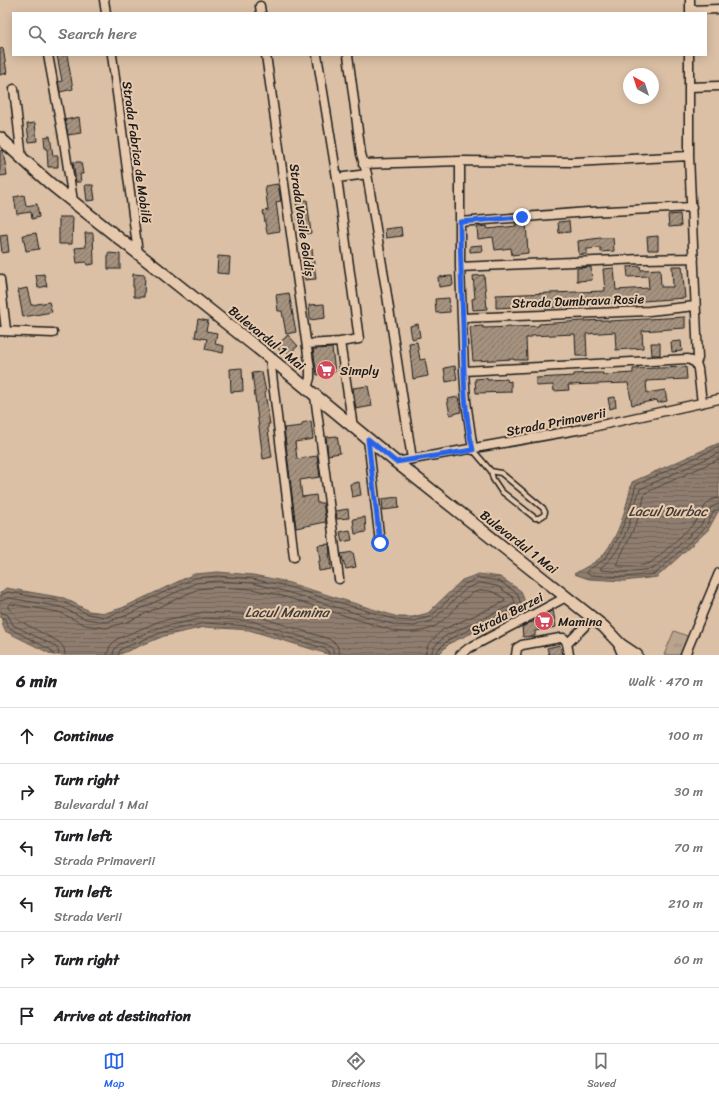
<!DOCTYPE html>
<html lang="en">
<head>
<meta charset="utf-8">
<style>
	body { margin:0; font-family:Sriracha,sans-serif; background:#f2f2f2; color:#202124 }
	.compass { position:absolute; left:623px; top:68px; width:36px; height:36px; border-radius:50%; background:#fff; box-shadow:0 2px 10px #0003; rotate:321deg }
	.stop { position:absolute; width:12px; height:12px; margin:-9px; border:3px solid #2563eb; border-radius:50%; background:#fff }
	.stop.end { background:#2563eb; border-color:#fff; box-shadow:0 1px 4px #0008 }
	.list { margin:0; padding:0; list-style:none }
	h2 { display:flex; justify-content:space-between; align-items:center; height:52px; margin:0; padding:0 16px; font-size:17px }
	h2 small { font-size:13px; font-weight:400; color:#757577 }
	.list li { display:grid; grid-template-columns:26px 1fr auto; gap:12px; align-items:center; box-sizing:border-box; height:56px; padding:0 16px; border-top:1px solid #e0e0e0 }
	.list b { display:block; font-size:15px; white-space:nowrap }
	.list p { margin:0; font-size:13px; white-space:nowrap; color:#757577 }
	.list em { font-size:13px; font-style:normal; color:#757577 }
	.icon { flex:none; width:22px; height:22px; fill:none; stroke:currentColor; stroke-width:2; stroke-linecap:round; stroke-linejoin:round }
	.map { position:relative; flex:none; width:719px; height:655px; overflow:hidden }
	.search { position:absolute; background:#fff; box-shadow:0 2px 10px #0003; left:12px; right:12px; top:12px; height:44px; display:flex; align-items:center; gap:10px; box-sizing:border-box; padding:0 14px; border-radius:0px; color:#757577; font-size:15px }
	.sheet { height:388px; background:#fff }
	nav { display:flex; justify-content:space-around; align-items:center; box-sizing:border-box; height:56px; border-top:1px solid #e0e0e0; background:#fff; font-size:11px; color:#757577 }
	nav a { display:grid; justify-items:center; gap:2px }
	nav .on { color:#2563eb }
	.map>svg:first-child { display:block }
</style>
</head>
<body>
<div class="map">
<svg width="719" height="655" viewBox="0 0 719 655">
	<defs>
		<pattern id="park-tufts" width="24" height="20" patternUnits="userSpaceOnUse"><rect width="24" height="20" fill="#bba48e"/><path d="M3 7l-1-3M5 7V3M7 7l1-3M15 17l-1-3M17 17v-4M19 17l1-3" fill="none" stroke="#978573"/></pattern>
		<pattern id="water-rules" width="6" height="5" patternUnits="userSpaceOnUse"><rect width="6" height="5" fill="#8f7e6f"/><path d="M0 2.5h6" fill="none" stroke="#74665a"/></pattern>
		<pattern id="building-hatch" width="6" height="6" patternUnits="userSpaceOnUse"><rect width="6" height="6" fill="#a5927f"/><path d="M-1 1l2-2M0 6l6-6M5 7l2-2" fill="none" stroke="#867667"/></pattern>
	</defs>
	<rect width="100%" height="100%" fill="#dbc0a5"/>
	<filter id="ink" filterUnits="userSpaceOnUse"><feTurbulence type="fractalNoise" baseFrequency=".025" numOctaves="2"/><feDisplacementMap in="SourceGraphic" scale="8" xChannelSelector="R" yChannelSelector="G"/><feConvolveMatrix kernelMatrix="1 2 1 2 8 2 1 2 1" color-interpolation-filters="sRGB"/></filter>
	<g filter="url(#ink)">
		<path fill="url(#park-tufts)" stroke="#6c6055" d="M674 631 690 637 683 655H664Z"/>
		<path fill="url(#water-rules)" stroke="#61574e" d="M719 443V510L708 530 657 577 624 581 589 579 574 574C582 569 597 562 603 555 620 535 626 507 632 482Z
			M218 572 253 575 283 581 398 617H413L428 613 462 580 479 574 500 577 521 591 527 608 450 643 438 655H331L249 630 205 627 164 636 118 655H53L5 631C0 618 0 607 0 593L6 588 64 598 89 611 105 613 122 608 194 574Z"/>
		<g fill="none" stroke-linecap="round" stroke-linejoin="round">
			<path stroke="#4a433d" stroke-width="1" d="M719 447 636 485 629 510 619 536 606 558 587 571 586 573 590 575 624 577 655 574 705 528 714 511 719 509
				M719 453 640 489C631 515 625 551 601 567V570L624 572 653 569 701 525 711 507 719 504
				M719 459 645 493 640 514 629 539 616 565C622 567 643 566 650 563 653 562 693 526 696 521 704 511 704 499 719 498
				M0 596 8 592 63 602 88 614 106 617 123 611 195 578 218 576 252 579 282 585 397 620 413 621 430 617 465 584 479 578 499 581 517 593 521 604 520 606 448 640 437 651 436 655
				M0 601 9 598 61 607 86 619 106 622 125 616 196 583 218 581 252 583 280 590 395 625 414 626 432 621 467 588 480 583 497 586 513 597 515 602 514 604 445 636 433 648 431 655
				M0 612 8 615 13 625 55 646 58 650 59 655
				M0 617 5 619 9 628 51 650 54 655
				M65 655 64 648 59 642 18 620 14 613 8 608V605L11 604 59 612 85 625 106 628 127 622 198 589 218 587 251 589 279 595 394 631C407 633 425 633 437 625 460 609 472 574 505 599L504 602 442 630 428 645 425 655
				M107 655 110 646 117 639 160 621 204 612 253 615 329 639 337 645 340 655
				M113 655 114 650 118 645 161 627 205 618 252 621 328 645 333 649 334 655
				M118 655 119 652 121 649 163 632 205 623 250 626 326 649 328 651 329 655"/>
		</g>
		<path fill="url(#building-hatch)" stroke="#1c1c1c" d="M3 48 7 73 0 75V49Z
			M57 55H67L73 89 60 92 58 82 62 81Z
			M79 117 81 133 68 135 65 120Z
			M35 123 37 141 29 142 27 124Z
			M50 136 53 156H58V167H48L47 148H45L44 137Z
			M3 150 7 175 0 176V151Z
			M73 162H81L83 174H80L81 182H76Z
			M278 184 281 201 276 202 280 231 267 233 263 211 268 210 265 186Z
			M85 185H93L95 200 87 201Z
			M24 195 26 206 37 204 39 217 32 219 31 212 17 214 14 197Z
			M307 200 311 233 300 235 296 201Z
			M680 214 681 226 669 227 668 215Z
			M59 217H73L72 244H59Z
			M569 221 570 232 559 233 558 222Z
			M526 223 528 253 512 255 511 248 495 250 493 237 478 239 477 227 487 226 488 229 516 226 515 224Z
			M401 227 402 236 386 238 385 229Z
			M36 233 39 249 26 251 23 235Z
			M85 233H93L94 264 87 265 86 262 77 263 75 248 86 247Z
			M7 235 9 252 2 253 0 236Z
			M658 236V250H648L647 237Z
			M600 238H613L614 251 601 252V248L587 249V254L579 255 578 241Z
			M482 245 483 251 470 252V246Z
			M312 249 316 279 305 280 303 265H305L303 250Z
			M108 253 120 254V269H108Z
			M218 256 230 257 229 274 217 273Z
			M640 266 641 270 660 269 661 287H673L672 266H682L685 298 545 308V303L514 305V307L496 308V295L605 291 603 269 614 268 616 290 649 288 648 276 628 277 627 267Z
			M591 267 592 280 577 281V268Z
			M44 274 47 286 38 288 36 275Z
			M133 274 145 275 144 297H134V287H133Z
			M484 275 487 309 473 310 472 299 475 298 473 276Z
			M452 276 453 285 439 287 438 277Z
			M27 288 31 305 49 302 52 312 23 317 18 290Z
			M289 293 296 332 286 334 282 311H278L276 295Z
			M449 298 450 312 436 313 435 299Z
			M324 304 325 318 310 320 309 305Z
			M685 317V328L642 331 643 348 616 350 615 332 586 334 587 356H576L575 334 531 336V338H526L527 360H514V359L473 361 470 327 483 326V328L514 327 539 326V324L582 321 608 320V321Z
			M198 319 208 321 206 331 217 333 215 344 224 346 223 353 205 349 207 339 195 337Z
			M418 324 420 337 412 339 410 326Z
			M288 335 298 346 289 354 284 349 281 352 276 346Z
			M681 341 682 351 672 352 671 342Z
			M417 342 420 360 425 359 428 376 413 379 409 343Z
			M651 343H660V355H652Z
			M332 348 335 372 317 375 313 349Z
			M455 366 457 380 446 382 444 368Z
			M686 367 687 379 646 381 647 393 665 390 667 401 658 403 657 400 632 405 628 383 568 385 569 390 554 391 553 385 536 386V378L574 376V374L592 373H603V375L633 373V369Z
			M242 368 243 391 231 392 230 369Z
			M262 372 266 392 265 393 270 424H268V430L272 457 263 459 252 373Z
			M487 378V380L507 379 508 382 511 381V392L476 393 475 379Z
			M368 386 372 406 356 409 353 388Z
			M458 397 461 412 450 415 447 399Z
			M615 397 616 407 610 409 608 398Z
			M311 421 313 439 295 442 297 459 317 456 320 477 300 480 302 497 316 495 317 503H323L326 522 296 528 284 428 302 426V423Z
			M337 436 340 453 328 455 326 437Z
			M359 482 361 495 352 497 350 484Z
			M398 497 399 508 383 510 382 499Z
			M348 509 349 518 337 519 336 511Z
			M365 517 366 532 355 534 353 519Z
			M350 530 352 540 342 542 340 532Z
			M329 544 330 554H329L331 569 319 571 318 562 320 561 318 545Z
			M353 552 356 567 346 569 341 554Z
			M553 610 556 627 535 631V636L523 637 522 627 529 623 534 622 533 621Z
			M560 645 562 655H549L547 648Z"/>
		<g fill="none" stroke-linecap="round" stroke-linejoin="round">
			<defs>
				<path id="service" d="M473 450 491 471 493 479 501 491 535 518H539L544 515 545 512 543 508 501 473 491 471"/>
				<path id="minor" d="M104 0 106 13
					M260 6 261 13
					M690 10 719 9
					M690 13V0
					M48 55 64 142 73 201
					M112 55 138 253
					M266 55 310 369V378L307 388
					M317 55 337 178 359 339 340 342 353 427
					M348 55 361 154 367 174 386 289 412 459
					M689 55V156L698 358 696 363
					M689 87 719 86
					M14 89 22 159
					M460 161V267L464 371 466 401 473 450
					M363 164 460 161 574 162 689 156
					M337 178 367 174
					M460 222 588 212 692 207
					M460 267 642 259 694 258
					M0 279 6 330
					M462 318 649 311 695 306
					M0 331 53 333
					M307 344 340 342
					M270 358 294 557
					M464 371 688 359 696 363 698 369 702 403
					M315 396 339 579
					M368 439 380 543
					M396 462 588 428 719 399
					M567 644 584 627 591 617
					M460 655 469 648 540 611 566 597
					M516 655 517 648 522 645 560 638H564L567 643 569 655
					M685 655 719 573"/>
				<path id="tertiary" d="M619 643 637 655"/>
				<path id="secondary" d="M0 138 36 171 53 186 270 358 396 462 604 627 619 643 624 655"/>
			</defs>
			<use href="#service" stroke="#1c1c1c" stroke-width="7"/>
			<use href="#minor" stroke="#1c1c1c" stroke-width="11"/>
			<use href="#tertiary" stroke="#1c1c1c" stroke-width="13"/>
			<use href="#secondary" stroke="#1c1c1c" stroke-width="14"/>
			<use href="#service" stroke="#e7caae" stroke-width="4"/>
			<use href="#minor" stroke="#e7caae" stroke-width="8"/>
			<use href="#tertiary" stroke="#e7caae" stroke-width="10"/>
			<use href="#secondary" stroke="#e7caae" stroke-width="11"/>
		</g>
	</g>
	<g fill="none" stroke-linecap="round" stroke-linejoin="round" filter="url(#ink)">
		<path stroke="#2563eb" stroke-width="5" d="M380 543 368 439 396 462 473 450C463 409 464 367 463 325 462 291 460 256 460 222L522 217"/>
	</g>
	<defs>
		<symbol id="supermarket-disc" viewBox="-11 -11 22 22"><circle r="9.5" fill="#d1495b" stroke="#e7caae"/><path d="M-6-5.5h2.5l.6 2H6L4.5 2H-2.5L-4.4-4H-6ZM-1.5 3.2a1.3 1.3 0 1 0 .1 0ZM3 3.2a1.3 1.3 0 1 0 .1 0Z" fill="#fff"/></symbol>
	</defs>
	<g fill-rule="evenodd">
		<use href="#supermarket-disc" x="315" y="359" width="22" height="22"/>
		<use href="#supermarket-disc" x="533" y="610" width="22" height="22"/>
	</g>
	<g text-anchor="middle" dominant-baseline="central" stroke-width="4" stroke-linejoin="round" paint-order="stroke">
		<g font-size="13" fill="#1c1c1c" stroke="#e7caae">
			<text transform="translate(137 152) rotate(82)">Strada Fabrica de Mobilă</text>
			<text transform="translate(302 220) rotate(82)">Strada Vasile Goldiș</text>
			<text transform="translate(578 301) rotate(-2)">Strada Dumbrava Rosie</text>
			<text transform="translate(267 338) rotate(39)">Bulevardul 1 Mai</text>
			<text transform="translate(556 422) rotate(-11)">Strada Primaverii</text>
			<text transform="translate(519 542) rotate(38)">Bulevardul 1 Mai</text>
			<text transform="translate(507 614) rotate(-27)">Strada Berzei</text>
		</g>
		<g font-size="13" fill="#1c1c1c" stroke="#e7caae" text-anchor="start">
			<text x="340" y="370">Simply</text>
			<text x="558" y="621">Mamina</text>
		</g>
		<g font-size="14" font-style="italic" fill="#443e39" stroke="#e7caae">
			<text x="668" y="511">Lacul Durbac</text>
			<text x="287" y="612">Lacul Mamina</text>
		</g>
	</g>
</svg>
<svg class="compass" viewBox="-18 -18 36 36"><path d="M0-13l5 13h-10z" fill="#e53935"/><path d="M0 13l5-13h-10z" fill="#757577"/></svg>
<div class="stop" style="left:380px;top:543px"></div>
<div class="stop end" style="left:522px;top:217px"></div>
<div class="search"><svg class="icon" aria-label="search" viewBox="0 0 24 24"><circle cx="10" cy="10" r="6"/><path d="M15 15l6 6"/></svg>Search here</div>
</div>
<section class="sheet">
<h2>6 min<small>Walk · 470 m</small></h2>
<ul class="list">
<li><svg class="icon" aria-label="ahead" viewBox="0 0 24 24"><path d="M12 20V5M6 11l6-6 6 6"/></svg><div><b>Continue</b></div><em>100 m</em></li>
<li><svg class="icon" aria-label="right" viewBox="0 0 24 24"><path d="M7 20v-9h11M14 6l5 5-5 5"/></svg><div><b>Turn right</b><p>Bulevardul 1 Mai</p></div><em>30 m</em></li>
<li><svg class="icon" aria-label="left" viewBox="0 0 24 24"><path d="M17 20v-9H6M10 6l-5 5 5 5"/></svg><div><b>Turn left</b><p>Strada Primaverii</p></div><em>70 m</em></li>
<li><svg class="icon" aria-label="left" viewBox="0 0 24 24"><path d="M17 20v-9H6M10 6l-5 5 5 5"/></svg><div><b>Turn left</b><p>Strada Verii</p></div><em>210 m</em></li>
<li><svg class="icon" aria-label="right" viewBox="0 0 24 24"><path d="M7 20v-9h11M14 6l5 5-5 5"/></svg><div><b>Turn right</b></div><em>60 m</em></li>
<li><svg class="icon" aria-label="arrive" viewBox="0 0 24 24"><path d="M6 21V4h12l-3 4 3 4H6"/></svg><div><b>Arrive at destination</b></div></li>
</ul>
</section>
<nav>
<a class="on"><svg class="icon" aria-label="map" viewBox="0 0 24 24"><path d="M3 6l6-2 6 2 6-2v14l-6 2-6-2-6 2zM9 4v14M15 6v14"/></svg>Map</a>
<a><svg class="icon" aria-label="directions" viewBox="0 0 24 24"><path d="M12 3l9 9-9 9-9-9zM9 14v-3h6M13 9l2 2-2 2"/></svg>Directions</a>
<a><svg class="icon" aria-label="saved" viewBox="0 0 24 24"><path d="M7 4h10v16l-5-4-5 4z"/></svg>Saved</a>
</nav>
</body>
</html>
